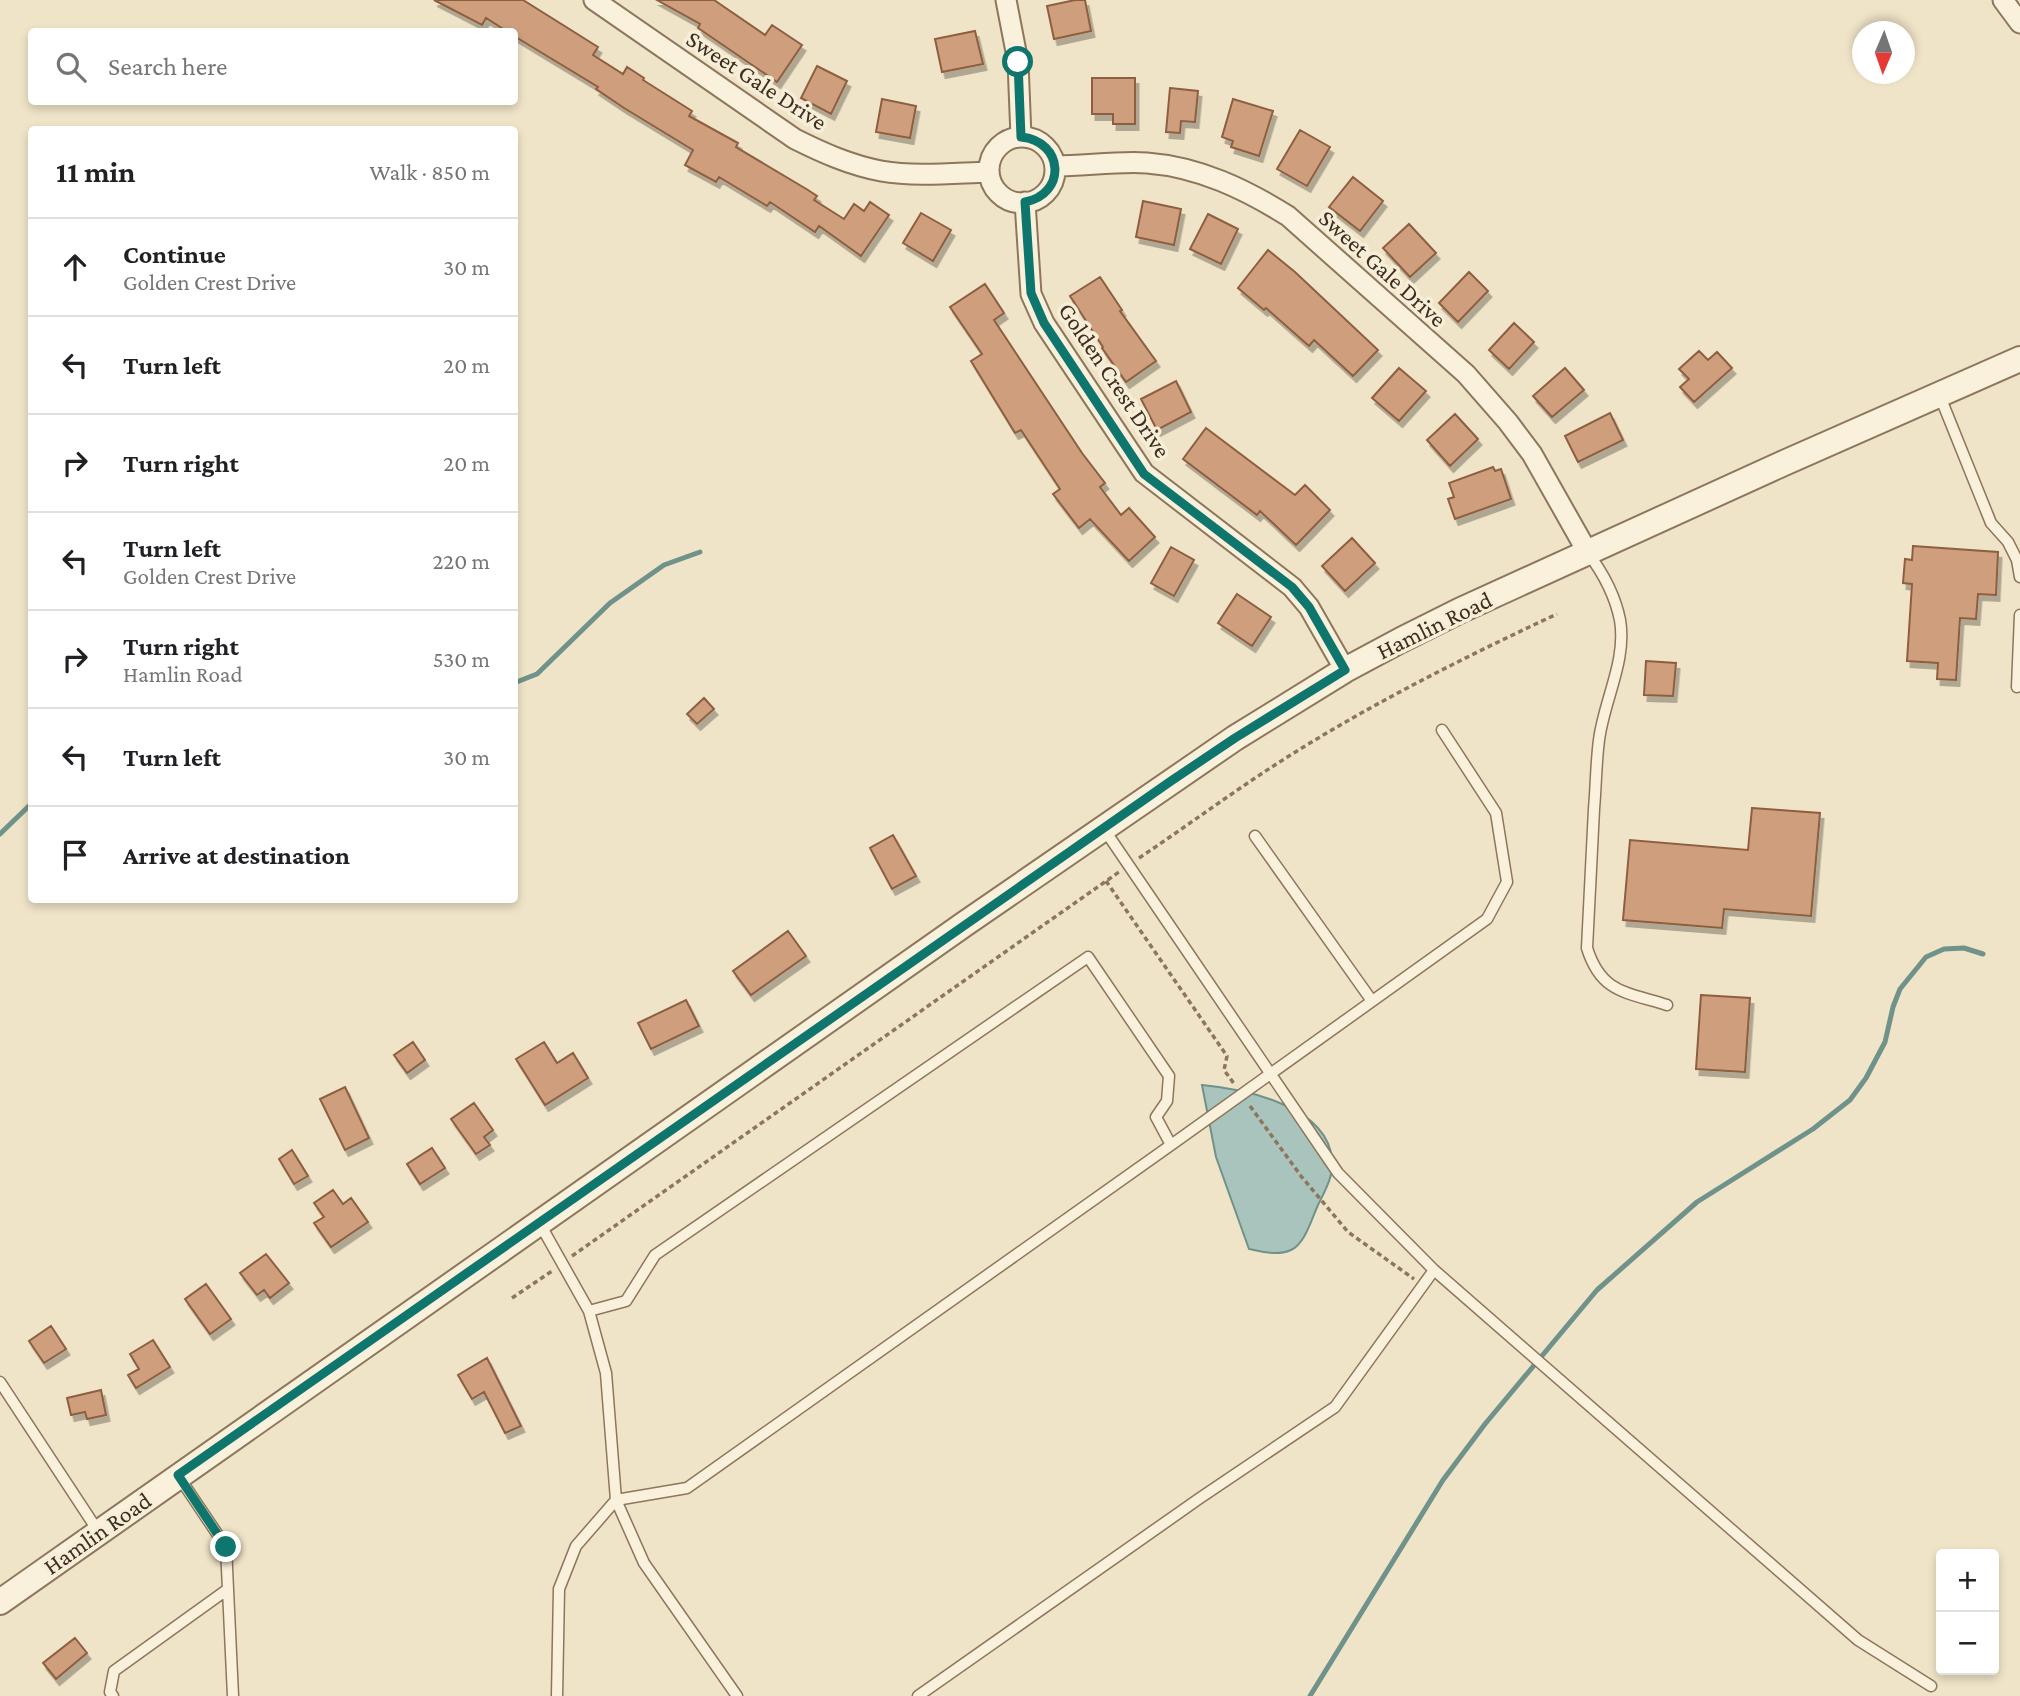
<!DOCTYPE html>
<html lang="en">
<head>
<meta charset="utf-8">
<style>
	body { margin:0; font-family:"Crimson Pro",serif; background:#f6f6f6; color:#202124 }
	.controls { position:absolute; right:21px; bottom:21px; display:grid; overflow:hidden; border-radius:7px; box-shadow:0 4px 10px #0003 }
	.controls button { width:63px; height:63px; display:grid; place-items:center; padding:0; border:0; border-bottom:2px solid #e0e0e0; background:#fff; color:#202124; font:35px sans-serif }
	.compass { position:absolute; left:1852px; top:21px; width:63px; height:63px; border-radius:50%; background:#fff; box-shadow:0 4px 10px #0003; rotate:182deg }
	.stop { position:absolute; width:21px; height:21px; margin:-16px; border:5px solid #0f766e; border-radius:50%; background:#fff }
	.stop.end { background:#0f766e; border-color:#fff; box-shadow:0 2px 7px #0008 }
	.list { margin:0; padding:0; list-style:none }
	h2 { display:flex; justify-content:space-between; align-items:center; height:91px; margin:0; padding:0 28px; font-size:30px }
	h2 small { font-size:23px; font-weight:400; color:#757577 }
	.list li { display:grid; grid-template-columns:46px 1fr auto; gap:21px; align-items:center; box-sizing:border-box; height:98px; padding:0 28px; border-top:2px solid #e0e0e0 }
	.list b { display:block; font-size:26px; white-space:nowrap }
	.list p { margin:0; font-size:23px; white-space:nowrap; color:#757577 }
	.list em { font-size:23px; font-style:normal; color:#757577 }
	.icon { flex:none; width:38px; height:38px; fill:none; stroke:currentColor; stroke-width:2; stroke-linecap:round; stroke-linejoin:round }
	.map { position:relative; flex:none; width:2020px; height:1696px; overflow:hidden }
	.search { position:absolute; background:#fff; box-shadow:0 4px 10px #0003; left:28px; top:28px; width:490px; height:77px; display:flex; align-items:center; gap:18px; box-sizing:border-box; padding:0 24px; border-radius:7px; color:#757577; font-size:26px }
	.panel { position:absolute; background:#fff; box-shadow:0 4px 10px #0003; left:28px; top:126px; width:490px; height:777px; border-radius:7px }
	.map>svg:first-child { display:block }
</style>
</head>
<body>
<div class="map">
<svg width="2020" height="1696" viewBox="0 0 2020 1696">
	<defs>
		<filter id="shadow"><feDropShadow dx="3.5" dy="6" stdDeviation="0" flood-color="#0004"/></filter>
	</defs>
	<rect width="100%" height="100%" fill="#f0e4c8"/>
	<path fill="#a9c4bc" stroke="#6f938a" stroke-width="2" d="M1202 1085C1245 1089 1328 1106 1332 1160 1334 1175 1325 1191 1318 1205 1312 1218 1305 1244 1291 1250 1277 1256 1263 1252 1249 1249L1216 1157Z"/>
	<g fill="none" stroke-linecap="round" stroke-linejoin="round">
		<path stroke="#6f938a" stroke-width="5" d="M514 683 537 674 610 603 664 565 700 552
			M0 834 32 803
			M1310 1696 1443 1480 1485 1424 1597 1290 1697 1202 1813 1129 1850 1100 1866 1078 1885 1042 1893 1007 1900 989 1926 957 1944 949 1964 948 1983 954"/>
	</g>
	<path fill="#cf9f7d" stroke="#8d5f41" stroke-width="2" filter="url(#shadow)" d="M434 0H523L598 47 593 55 623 74 627 67 644 78 643 80 692 111 689 116 738 143 736 147 808 190 817 196 814 200 844 219 854 204 864 211 870 202 889 215 861 256 819 226 815 232 770 202 767 206 719 177 716 182 685 165 693 150 624 108 596 89 598 87 514 36V32H508L486 18 482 25Z
		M657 0H714L765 35 772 25 802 45 777 82 698 28 700 24Z
		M1075 0H1085L1091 31 1054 39 1047 6Z
		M975 31 983 64 942 72 935 39Z
		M817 66 847 81 831 114 801 98Z
		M1092 78H1135V124H1113V114H1092Z
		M1170 88 1198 91 1195 122 1181 121 1180 133 1166 132Z
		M882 99 916 106 910 138 876 132Z
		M1233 99 1273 111 1259 156 1231 147 1233 141 1222 137Z
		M1300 130 1330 147 1307 186 1277 169Z
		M1353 177 1383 201 1360 231 1329 207Z
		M1143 201 1181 209 1174 245 1136 237Z
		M921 213 951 230 933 261 903 243Z
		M1208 214 1238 229 1221 264 1190 249Z
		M1409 224 1436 253 1410 277 1383 248Z
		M1268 250 1295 272 1378 350 1353 376 1314 340 1309 346 1266 308 1264 310 1238 288Z
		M1469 272 1488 291 1458 322 1439 303Z
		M1100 277 1122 310 1120 311 1156 361 1126 382 1102 348 1103 347 1070 296Z
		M985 284 1004 313 994 320 1082 453 1105 483 1100 487 1121 515 1129 508 1155 537 1129 561 1090 519 1079 528 1053 494 1060 489 1021 430 1015 433 971 361 982 354 950 307Z
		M1514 323 1534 342 1509 369 1489 350Z
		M1699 351 1708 360 1717 352 1732 368 1694 402 1680 387 1689 379 1679 369Z
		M1399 368 1426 391 1399 421 1372 398Z
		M1565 368 1584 390 1552 417 1533 396Z
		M1176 381 1191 412 1157 430 1141 399Z
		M1610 413 1623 440 1578 462 1565 436Z
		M1455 414 1478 439 1450 466 1427 440Z
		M1206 428 1295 495 1305 485 1330 510 1296 545 1260 511 1257 515 1183 459Z
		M1493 467 1495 471 1501 469 1511 499 1455 519 1448 499 1454 497 1449 483Z
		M1352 538 1375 563 1345 591 1322 566Z
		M1913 546 1998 552 1996 595 1978 594 1976 619 1960 618 1956 680 1937 679 1938 663 1907 661 1912 584 1903 583 1905 559 1912 560Z
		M1171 547 1194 560 1174 596 1151 583Z
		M1237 594 1271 617 1252 646 1218 623Z
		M1646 661 1676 663 1673 696 1644 695Z
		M704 698 714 709 697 724 687 714Z
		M1752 808 1820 813 1811 916 1724 909 1722 928 1623 920 1630 840 1748 850Z
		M893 835 916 876 892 889 870 848Z
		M788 931 806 956 751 995 733 971Z
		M1701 995 1750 998 1745 1072 1696 1069Z
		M686 1000 699 1026 651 1049 638 1023Z
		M413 1042 425 1060 407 1073 394 1055Z
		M544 1042 557 1063 573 1053 588 1078 545 1105 516 1059Z
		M345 1087 369 1138 345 1150 320 1099Z
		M474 1103 493 1130 484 1137 490 1145 476 1154 451 1119Z
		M432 1148 445 1168 420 1184 407 1164Z
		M292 1150 308 1176 294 1184 279 1159Z
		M333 1190 343 1204 351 1198 368 1222 331 1247 314 1223 324 1217 314 1203Z
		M266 1254 289 1283 270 1298 264 1290 257 1295 240 1273Z
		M206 1284 231 1319 210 1334 185 1299Z
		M51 1326 66 1349 44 1363 29 1341Z
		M153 1340 170 1367 136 1388 128 1375 139 1369 130 1354Z
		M487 1358 521 1426 505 1433 484 1392 472 1399 458 1375Z
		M101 1390 106 1415 87 1419 85 1412 71 1415 67 1398Z
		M75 1638 87 1653 56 1679 43 1663Z"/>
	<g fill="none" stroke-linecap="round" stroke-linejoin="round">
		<defs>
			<path id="service" d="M1939 394 1991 523 2008 542 2017 560 2020 577
				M1588 553C1603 573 1615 595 1620 620 1627 661 1604 700 1599 740 1596 763 1596 786 1594 809 1592 855 1589 901 1587 948 1601 993 1626 992 1667 1005
				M2017 687 2020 615
				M1104 829 1338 1173 1434 1270 1858 1640 1931 1686
				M1255 836 1372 1001
				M1171 1145 1487 919 1507 882 1496 813 1442 730
				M540 1224 589 1311 606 1373 616 1500 644 1563 737 1696
				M0 1382 98 1531
				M179 1477 226 1547 233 1696
				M113 1696 110 1692 114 1671 228 1589
				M557 1696 559 1589 576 1546 616 1500 687 1488 1171 1145 1156 1117 1167 1101 1169 1076 1088 957 655 1255 626 1301 589 1311
				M918 1696 1200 1498 1335 1407 1434 1270"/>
			<path id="minor" d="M594 0 795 139C823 153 850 165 881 171 916 177 954 173 989 172
				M1006 0 1018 62 1021 137
				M2003 0 2020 23
				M989 170a33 33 0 1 1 66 0a33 33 0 1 1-66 0Z
				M1055 166C1085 166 1117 161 1147 163 1199 167 1245 189 1288 216L1466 374 1508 422 1532 454 1588 553
				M1025 202 1031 294 1044 323 1144 473 1292 587 1309 607 1345 670"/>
			<path id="tertiary" d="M0 1602 966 923 1235 738 1345 670 1401 640 1459 611 1784 463 2020 359"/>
		</defs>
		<use href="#service" stroke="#8d765c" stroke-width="13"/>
		<use href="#minor" stroke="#8d765c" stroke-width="23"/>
		<use href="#tertiary" stroke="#8d765c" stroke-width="28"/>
		<path stroke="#8d765c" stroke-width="3.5" stroke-dasharray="5 3.5" stroke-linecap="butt" d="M1139 858C1190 824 1238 788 1289 756 1375 702 1465 657 1557 614
			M1106 881 1227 1056 1224 1070 1235 1085
			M1250 1106 1301 1176 1348 1232 1414 1279
			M572 1256 1119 872
			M512 1298 552 1271"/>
		<use href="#service" stroke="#faf1dc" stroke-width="10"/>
		<use href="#minor" stroke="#faf1dc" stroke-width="19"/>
		<use href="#tertiary" stroke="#faf1dc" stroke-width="24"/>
	</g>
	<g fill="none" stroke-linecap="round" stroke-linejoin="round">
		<path stroke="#0f766e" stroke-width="9" d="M226 1547 178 1475 1171 781 1235 738 1345 670 1309 607 1292 587 1144 474 1044 323 1031 293 1025 202C1067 194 1064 141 1021 137L1018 62"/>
	</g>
	<g text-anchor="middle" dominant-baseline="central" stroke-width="7" stroke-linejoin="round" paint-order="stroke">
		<g font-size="24" fill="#3d2e20" stroke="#f7eed8">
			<text transform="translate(757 80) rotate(33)">Sweet Gale Drive</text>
			<text transform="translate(1383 268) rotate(42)">Sweet Gale Drive</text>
			<text transform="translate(1115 380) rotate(56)">Golden Crest Drive</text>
			<text transform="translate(1434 625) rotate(-26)">Hamlin Road</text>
			<text transform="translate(97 1533) rotate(-35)">Hamlin Road</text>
		</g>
	</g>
</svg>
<div class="controls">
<button>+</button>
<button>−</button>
</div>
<svg class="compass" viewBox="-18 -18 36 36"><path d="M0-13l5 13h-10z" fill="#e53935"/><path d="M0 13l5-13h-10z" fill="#757577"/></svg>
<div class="stop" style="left:1018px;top:62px"></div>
<div class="stop end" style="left:226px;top:1547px"></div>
<div class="search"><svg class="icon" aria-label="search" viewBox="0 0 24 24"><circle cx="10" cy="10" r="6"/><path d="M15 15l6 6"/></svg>Search here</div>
<section class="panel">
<h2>11 min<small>Walk · 850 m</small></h2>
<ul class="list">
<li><svg class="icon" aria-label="ahead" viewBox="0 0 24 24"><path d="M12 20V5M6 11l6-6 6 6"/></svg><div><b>Continue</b><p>Golden Crest Drive</p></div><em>30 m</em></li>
<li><svg class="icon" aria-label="left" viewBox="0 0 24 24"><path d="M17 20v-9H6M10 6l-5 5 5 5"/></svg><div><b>Turn left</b></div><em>20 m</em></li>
<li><svg class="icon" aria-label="right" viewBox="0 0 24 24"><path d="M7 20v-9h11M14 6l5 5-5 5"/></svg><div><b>Turn right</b></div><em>20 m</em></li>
<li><svg class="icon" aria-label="left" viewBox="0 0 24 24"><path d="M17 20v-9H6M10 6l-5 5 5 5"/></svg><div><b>Turn left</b><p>Golden Crest Drive</p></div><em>220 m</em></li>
<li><svg class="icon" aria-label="right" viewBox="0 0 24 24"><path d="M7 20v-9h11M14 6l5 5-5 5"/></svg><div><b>Turn right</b><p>Hamlin Road</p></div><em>530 m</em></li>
<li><svg class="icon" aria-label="left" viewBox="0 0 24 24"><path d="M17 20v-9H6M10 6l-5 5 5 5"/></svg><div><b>Turn left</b></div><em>30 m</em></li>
<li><svg class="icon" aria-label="arrive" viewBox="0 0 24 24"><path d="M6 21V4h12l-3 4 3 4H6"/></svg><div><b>Arrive at destination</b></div></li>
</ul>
</section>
</div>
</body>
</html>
